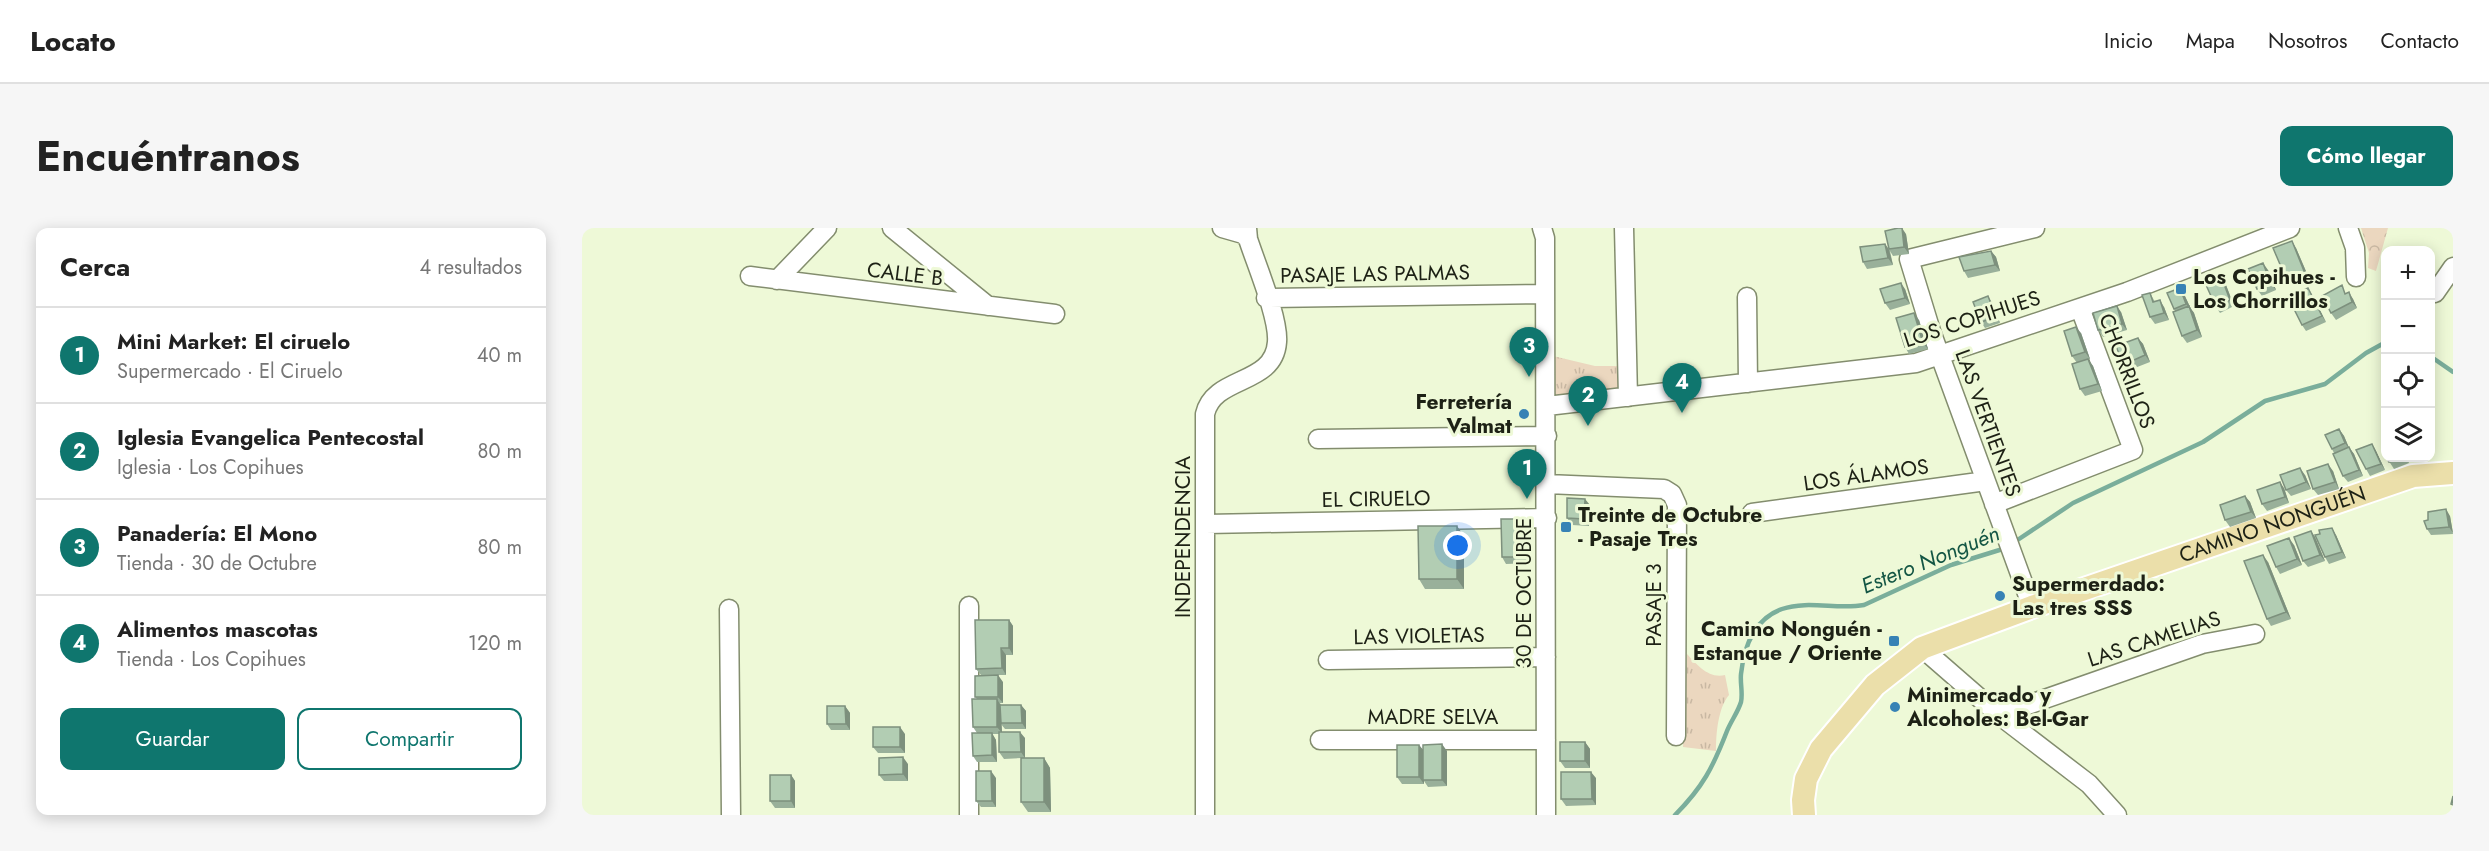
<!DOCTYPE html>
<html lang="es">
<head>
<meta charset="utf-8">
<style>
	body { margin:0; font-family:Jost,sans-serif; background:#f6f6f6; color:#222 }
	.controls { position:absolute; right:18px; top:18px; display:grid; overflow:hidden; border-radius:12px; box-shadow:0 3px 15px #0003 }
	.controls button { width:54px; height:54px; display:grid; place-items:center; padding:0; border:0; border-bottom:2px solid #e0e0e0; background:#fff; color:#222; font:30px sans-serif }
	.you { position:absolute; left:876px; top:318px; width:21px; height:21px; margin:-15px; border:4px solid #fff; border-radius:50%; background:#1a73e8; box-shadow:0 0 0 9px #1a73e833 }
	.badge { display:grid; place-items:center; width:39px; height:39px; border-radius:50%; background:#0f766e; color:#fff; font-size:20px; font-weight:700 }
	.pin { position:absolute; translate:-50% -50px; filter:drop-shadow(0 2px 3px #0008) }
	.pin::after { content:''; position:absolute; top:32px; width:21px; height:18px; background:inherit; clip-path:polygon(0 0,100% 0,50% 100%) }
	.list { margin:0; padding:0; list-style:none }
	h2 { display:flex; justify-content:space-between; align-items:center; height:78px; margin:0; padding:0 24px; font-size:26px }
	h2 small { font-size:20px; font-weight:400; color:#767676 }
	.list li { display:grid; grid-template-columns:39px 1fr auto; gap:18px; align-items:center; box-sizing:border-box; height:96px; padding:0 24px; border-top:2px solid #e0e0e0 }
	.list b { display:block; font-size:22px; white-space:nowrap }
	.list p { margin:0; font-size:20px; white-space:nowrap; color:#767676 }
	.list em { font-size:20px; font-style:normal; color:#767676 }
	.actions { display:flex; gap:12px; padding:18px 24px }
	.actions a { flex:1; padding:14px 0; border:2px solid #0f766e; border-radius:12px; text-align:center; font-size:21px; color:#0f766e }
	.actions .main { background:#0f766e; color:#fff }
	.icon { flex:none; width:33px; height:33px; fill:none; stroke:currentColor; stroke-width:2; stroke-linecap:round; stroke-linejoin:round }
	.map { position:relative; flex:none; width:1871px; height:587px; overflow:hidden; border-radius:12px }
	header { display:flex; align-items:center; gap:36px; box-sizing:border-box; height:84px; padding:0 30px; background:#fff; border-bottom:2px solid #e0e0e0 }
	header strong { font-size:28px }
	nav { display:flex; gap:33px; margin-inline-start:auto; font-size:21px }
	.intro { display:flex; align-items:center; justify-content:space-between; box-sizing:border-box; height:144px; padding:0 36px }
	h1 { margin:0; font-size:42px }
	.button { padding:15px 27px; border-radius:12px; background:#0f766e; color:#fff; font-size:21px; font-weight:700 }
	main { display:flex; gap:36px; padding:0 36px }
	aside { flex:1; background:#fff; border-radius:12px; box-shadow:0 3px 15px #0003 }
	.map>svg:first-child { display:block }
</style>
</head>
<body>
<header>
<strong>Locato</strong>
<nav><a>Inicio</a><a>Mapa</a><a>Nosotros</a><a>Contacto</a></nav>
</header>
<div class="intro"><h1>Encuéntranos</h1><a class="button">Cómo llegar</a></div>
<main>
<aside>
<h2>Cerca<small>4 resultados</small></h2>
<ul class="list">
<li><span class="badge">1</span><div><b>Mini Market: El ciruelo</b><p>Supermercado · El Ciruelo</p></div><em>40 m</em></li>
<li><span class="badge">2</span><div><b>Iglesia Evangelica Pentecostal</b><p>Iglesia · Los Copihues</p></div><em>80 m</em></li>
<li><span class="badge">3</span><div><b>Panadería: El Mono</b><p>Tienda · 30 de Octubre</p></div><em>80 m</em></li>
<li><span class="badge">4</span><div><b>Alimentos mascotas</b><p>Tienda · Los Copihues</p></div><em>120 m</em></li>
</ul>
<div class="actions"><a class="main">Guardar</a><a>Compartir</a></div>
</aside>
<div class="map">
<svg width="1871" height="587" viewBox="0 0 1871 587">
	<defs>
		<pattern id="grass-tufts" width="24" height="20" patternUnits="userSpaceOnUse" patternTransform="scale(1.5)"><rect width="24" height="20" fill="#ebd7bf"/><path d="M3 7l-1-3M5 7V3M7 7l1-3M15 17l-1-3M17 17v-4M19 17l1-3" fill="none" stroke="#c9b8a3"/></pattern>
		<pattern id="park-crowns" width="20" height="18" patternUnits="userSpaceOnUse" patternTransform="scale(1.5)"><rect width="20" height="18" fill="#ebd7bf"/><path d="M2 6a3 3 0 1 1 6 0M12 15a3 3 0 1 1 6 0" fill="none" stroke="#c9b8a3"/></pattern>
	</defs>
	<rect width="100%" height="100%" fill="#eef9d7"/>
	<path fill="url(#grass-tufts)" d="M971 128 1013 138H1037L1041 166 967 176Z
		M1105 426C1115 437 1127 451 1143 447L1147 467C1136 480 1134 506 1134 523L1101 519Z"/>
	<path fill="url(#park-crowns)" d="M1779 0H1806L1794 43 1786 40 1787 25Z"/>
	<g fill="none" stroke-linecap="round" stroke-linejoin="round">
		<path stroke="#7aae9b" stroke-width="4.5" d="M1848 128 1871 144
			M1431 315 1491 275 1621 214 1683 173 1743 156 1784 125 1804 114
			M1093 587C1121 559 1131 539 1145 503 1149 493 1156 484 1159 474 1161 465 1158 455 1159 446 1162 419 1172 391 1200 381 1226 372 1256 382 1282 377L1369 337 1424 320"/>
		<defs>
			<path id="minor" d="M310 0 406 78
				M640 0 661 6 666 11
				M960 0 963 10 964 587
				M1042 0 1046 169
				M1766 0 1773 20 1774 49
				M168 48 473 86
				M195 52 245 0
				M1853 65 1871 39
				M1165 69 1166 155
				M684 70 963 66
				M965 178 1334 135 1545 64 1708 0
				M736 211 965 208
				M965 256 1082 261 1090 266 1095 277 1094 508
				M1412 276 1551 222 1498 80
				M1170 285 1404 253
				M624 296 965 290
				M1450 379 1349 103 1327 31 1453 0
				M147 381 149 587
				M1340 420 1417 487 1507 556 1535 587
				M746 432 964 429
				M1417 487 1620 416 1673 406
				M738 512H964
				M387 587V378
				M623 587V186C632 147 692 158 695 114 697 90 674 36 666 11L665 0"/>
			<g id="major">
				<path id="s1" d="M1222 587 1221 572 1224 551 1239 521 1293 457 1340 420 1450 379 1831 248 1871 245"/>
			</g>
		</defs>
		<use href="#minor" stroke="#838d6e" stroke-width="21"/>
		<use href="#major" stroke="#fff" stroke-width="26"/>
		<use href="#minor" stroke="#fff" stroke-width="18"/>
		<use href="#major" stroke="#ebdfaa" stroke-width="22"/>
	</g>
	<path fill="#99b09a" d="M1324 6 1327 26 1311 28 1308 23 1311 37 1285 41 1281 34 1303 16 1307 21Z
		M1714 20 1729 55 1717 59 1713 52 1707 55 1703 48Z
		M1409 23 1414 29 1418 43 1386 50 1382 43Z
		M1686 42 1694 62 1680 68 1675 61Z
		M1644 57 1652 78 1638 85 1634 79Z
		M1726 60 1730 67 1744 94 1724 103 1720 97Z
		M1323 61 1328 76 1308 82 1303 75Z
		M1568 65 1573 74 1582 79 1587 92 1573 96 1568 89Z
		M1765 65 1771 71 1775 80 1754 92 1749 85Z
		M1602 66 1608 79 1612 85 1620 109 1605 115 1600 108 1593 83 1592 81Z
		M1410 75 1418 95 1403 100 1399 94Z
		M1539 84 1545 102 1521 109 1516 102Z
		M1337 92 1346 121 1327 126 1323 119Z
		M1499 105 1508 131 1495 135 1490 128Z
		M1556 110 1561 116 1568 134 1545 143 1541 137Z
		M1506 131 1511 138 1520 163 1503 168 1498 161Z
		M1757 201 1762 208 1767 220 1772 226 1781 248 1766 254 1761 248 1752 225 1750 221Z
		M1790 216 1794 223 1803 242 1788 248 1784 241Z
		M1805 230H1825L1827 235 1812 241Z
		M1751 243 1757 261 1736 267 1731 261Z
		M1723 247 1729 261 1709 268 1704 262Z
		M1702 260 1707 275 1685 283 1680 276Z
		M1663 268 1668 274 1674 290 1648 299 1643 292Z
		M1008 277 1007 298 990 297 985 290Z
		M1868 288 1871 306 1849 307 1845 301Z
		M943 291 948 297V335L924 336 920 329Z
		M1729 303 1733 309 1743 333 1726 339 1721 333Z
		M1754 307 1764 330 1747 336 1743 329Z
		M882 308V361H843L837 351Z
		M1712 317 1720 337 1698 346 1694 339Z
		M1686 334 1709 391 1689 398 1685 391Z
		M427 392 431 398V427H424V447H399L394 441Z
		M421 454V475H418L419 477H439L444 483V501H423L419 496 420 504 443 510V530H462L468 540 469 584H446L439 574V530L422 531 417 524V506H410L414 512 415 534H395L391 528 395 505 391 499 395 471 393 469Z
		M263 478 268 485V502H249L245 496Z
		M323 506V525H296L291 519Z
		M1003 514 1008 521V540H983L978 533Z
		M837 517 841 522 865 523V558L846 559 842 553V556H820L815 549Z
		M326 536V553H302L297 547Z
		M209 547 213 553V580H193L188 573Z
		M414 550V579H399L394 573Z
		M1014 550V577L984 578 979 571Z"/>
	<path fill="#7d907d" d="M1320 0 1324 6 1327 26 1322 19Z
		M1710 13 1714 20 1729 55 1724 48Z
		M1303 16 1307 22 1311 37 1306 30Z
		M1409 23 1414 29 1418 43 1413 37Z
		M1681 35 1686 42 1694 62 1689 56Z
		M1640 51 1644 57 1652 78 1648 72Z
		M1319 55 1323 61 1328 76 1323 70Z
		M1598 60 1602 66 1608 79 1612 85 1620 109 1615 102 1608 81 1604 76Z
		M1726 60 1730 67 1744 94 1740 88Z
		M1767 64 1771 71 1775 80 1770 74Z
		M1406 68 1410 75 1418 95 1414 89Z
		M1578 72 1582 79 1587 92 1582 85Z
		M1535 78 1539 84 1545 102 1540 96Z
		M1332 85 1337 92 1346 121 1341 115Z
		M1494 99 1499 105 1508 131 1503 124Z
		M1556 110 1561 116 1568 134 1563 127Z
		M1506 131 1511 138 1520 163 1516 156Z
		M1757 201 1762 208 1768 222 1763 215Z
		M1790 216 1794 223 1803 242 1799 236Z
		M1767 219 1772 226 1781 248 1777 242Z
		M1746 236 1751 243 1757 261 1753 254Z
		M1718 240 1723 247 1729 261 1724 254Z
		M1698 254 1702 260 1707 275 1703 269Z
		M1663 268 1668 274 1674 290 1669 284Z
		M1003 271 1008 277 1007 298 1002 291Z
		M1864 281 1868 288 1871 305 1867 299Z
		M943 291 948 297V335L944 329Z
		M875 298 882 308V361L875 351Z
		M1750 300 1754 307 1764 330 1760 324Z
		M1729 303 1733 309 1743 333 1738 327Z
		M1707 310 1712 317 1720 337 1715 331Z
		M1681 327 1686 334 1709 391 1704 384Z
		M427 392 431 398V427L427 420Z
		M419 420 424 427V447L420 440Z
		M416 447 421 454V475L416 469Z
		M415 471 419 478 420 505 415 499Z
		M439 477 444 483V501L440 495Z
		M263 478 268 485V502L264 496Z
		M318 499 323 506V525L318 519Z
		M438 504 443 510V530L439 524Z
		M410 505 414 512 415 534 410 527Z
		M1003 514 1008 521V540L1003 533Z
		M860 516 865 523V558L860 552Z
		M837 517 842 523V556L837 549Z
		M321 529 326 536V553L321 546Z
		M462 530 468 540 469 584 462 574Z
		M409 543 414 550V579L410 573Z
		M1009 544 1014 550V577L1010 571Z
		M209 547 213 553V580L209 573Z"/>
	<path fill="#b2cdb3" stroke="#7d907d" stroke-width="1.5" d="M1316 0H1320L1322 19 1307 21 1303 3Z
		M1710 13 1724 48 1713 52 1709 45 1703 48 1691 20Z
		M1303 16 1306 30 1281 34 1278 19Z
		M1409 23 1413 37 1382 43 1377 29Z
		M1681 35 1689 56 1675 61 1666 41Z
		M1640 51 1648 72 1634 79 1624 57Z
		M1319 55 1323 70 1303 75 1298 61Z
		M1760 57 1763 66 1767 64 1770 74 1749 85 1740 68Z
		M1598 60 1604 76 1592 81 1585 65Z
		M1726 60 1740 88 1720 97 1706 69Z
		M1568 65 1571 74 1578 72 1582 85 1568 89 1560 67Z
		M1406 68 1414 89 1399 94 1391 74Z
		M1535 78 1540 96 1516 102 1511 85Z
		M1607 78 1615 102 1600 108 1591 84Z
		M1332 85 1341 115 1323 119 1314 90Z
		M1494 99 1503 124 1490 128 1482 103Z
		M1556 110 1563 127 1541 137 1534 118Z
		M1506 131 1516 156 1498 161 1490 136Z
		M1757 201 1763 215 1750 221 1743 207Z
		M1790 216 1799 236 1784 241 1774 222Z
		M1767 219 1777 242 1761 248 1751 226Z
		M1805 230H1820L1807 234Z
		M1746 236 1753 254 1731 261 1725 243Z
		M1718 240 1724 254 1704 262 1698 247Z
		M1698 254 1703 269 1680 276 1675 262Z
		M1663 268 1669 284 1643 292 1638 277Z
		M985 270 1003 271 1002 291 985 290Z
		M1864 281 1867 299 1845 301 1842 293 1846 292V284Z
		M919 291H943L944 329H920Z
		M836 298H875V351H837Z
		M1750 300 1760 324 1743 329 1733 307 1738 306 1737 302Z
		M1729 303 1738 327 1721 333 1712 309Z
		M1707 310 1715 331 1694 339 1685 318Z
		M1681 327 1704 384 1685 391 1662 333Z
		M393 392H427V420H419L420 440 394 441Z
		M416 447V469H393V448Z
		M390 471H415V499H391Z
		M418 477H439L440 495H419Z
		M245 478H263L264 496H245Z
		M291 499H318V519H291Z
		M417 504H438L439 524H417Z
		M390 505H410V527L391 528Z
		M978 514H1003V533H978Z
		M860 516V552H841V517Z
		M815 517H837V549H815Z
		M321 529V546L297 547V530Z
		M439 530H462V574H439Z
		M394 543H409L410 573H394Z
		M979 544H1009L1010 571H979Z
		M188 547H209V573H188Z
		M1871 568V577L1869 576Z"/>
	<g fill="#3782b5" stroke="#eef9d7" stroke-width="2">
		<rect x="1593" y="55" width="12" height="12" rx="3"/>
		<circle cx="942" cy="186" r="6"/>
		<rect x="978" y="293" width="12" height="12" rx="3"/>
		<circle cx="1418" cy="368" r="6"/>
		<rect x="1306" y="407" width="12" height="12" rx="3"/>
		<circle cx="1313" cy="479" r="6"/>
	</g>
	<g text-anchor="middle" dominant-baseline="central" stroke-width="6" stroke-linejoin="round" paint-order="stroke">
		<g font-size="21" fill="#1d2115" stroke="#eef9d7">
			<text transform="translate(323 46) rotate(7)">CALLE B</text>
			<text transform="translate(793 46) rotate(-1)">PASAJE LAS PALMAS</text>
			<text transform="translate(1390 91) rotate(-18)">LOS COPIHUES</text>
			<text transform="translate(1545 143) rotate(69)">CHORRILLOS</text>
			<text transform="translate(1406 195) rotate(70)">LAS VERTIENTES</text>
			<text transform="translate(1284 247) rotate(-8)">LOS ÁLAMOS</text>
			<text transform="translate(794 271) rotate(-1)">EL CIRUELO</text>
			<text stroke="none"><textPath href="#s1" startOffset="585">CAMINO NONGUÉN</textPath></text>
			<text transform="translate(601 309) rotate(-90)">INDEPENDENCIA</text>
			<text transform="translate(942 365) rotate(-90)">30 DE OCTUBRE</text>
			<text transform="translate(1072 377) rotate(-90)">PASAJE 3</text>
			<text transform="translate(837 408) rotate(-1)">LAS VIOLETAS</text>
			<text transform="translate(1572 411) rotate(-18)">LAS CAMELIAS</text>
			<text x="851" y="489">MADRE SELVA</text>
		</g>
		<g font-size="21" font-weight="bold" fill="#1d2115" stroke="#eef9d7" text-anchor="start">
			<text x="1611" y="49">Los Copihues -<tspan x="1611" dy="24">Los Chorrillos</tspan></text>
			<text x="930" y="174" text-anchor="end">Ferretería<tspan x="930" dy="24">Valmat</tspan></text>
			<text x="996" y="287">Treinte de Octubre<tspan x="996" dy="24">- Pasaje Tres</tspan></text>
			<text x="1430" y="356">Supermerdado:<tspan x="1430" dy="24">Las tres SSS</tspan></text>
			<text x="1300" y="401" text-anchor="end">Camino Nonguén -<tspan x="1300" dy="24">Estanque / Oriente</tspan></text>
			<text x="1325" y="467">Minimercado y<tspan x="1325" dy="24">Alcoholes: Bel-Gar</tspan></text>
		</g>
		<g font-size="22" font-style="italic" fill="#135644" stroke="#eef9d7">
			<text transform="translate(1348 331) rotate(-22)">Estero Nonguén</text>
		</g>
	</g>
</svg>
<div class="controls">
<button>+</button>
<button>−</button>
<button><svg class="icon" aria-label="locate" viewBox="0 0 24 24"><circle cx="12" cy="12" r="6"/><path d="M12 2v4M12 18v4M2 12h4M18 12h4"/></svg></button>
<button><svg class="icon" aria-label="layers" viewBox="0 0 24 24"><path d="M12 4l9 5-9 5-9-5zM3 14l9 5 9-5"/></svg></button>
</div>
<div class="you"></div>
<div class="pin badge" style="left:945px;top:271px">1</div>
<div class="pin badge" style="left:1006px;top:198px">2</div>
<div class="pin badge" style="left:947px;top:149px">3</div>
<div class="pin badge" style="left:1100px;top:185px">4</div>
</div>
</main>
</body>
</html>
